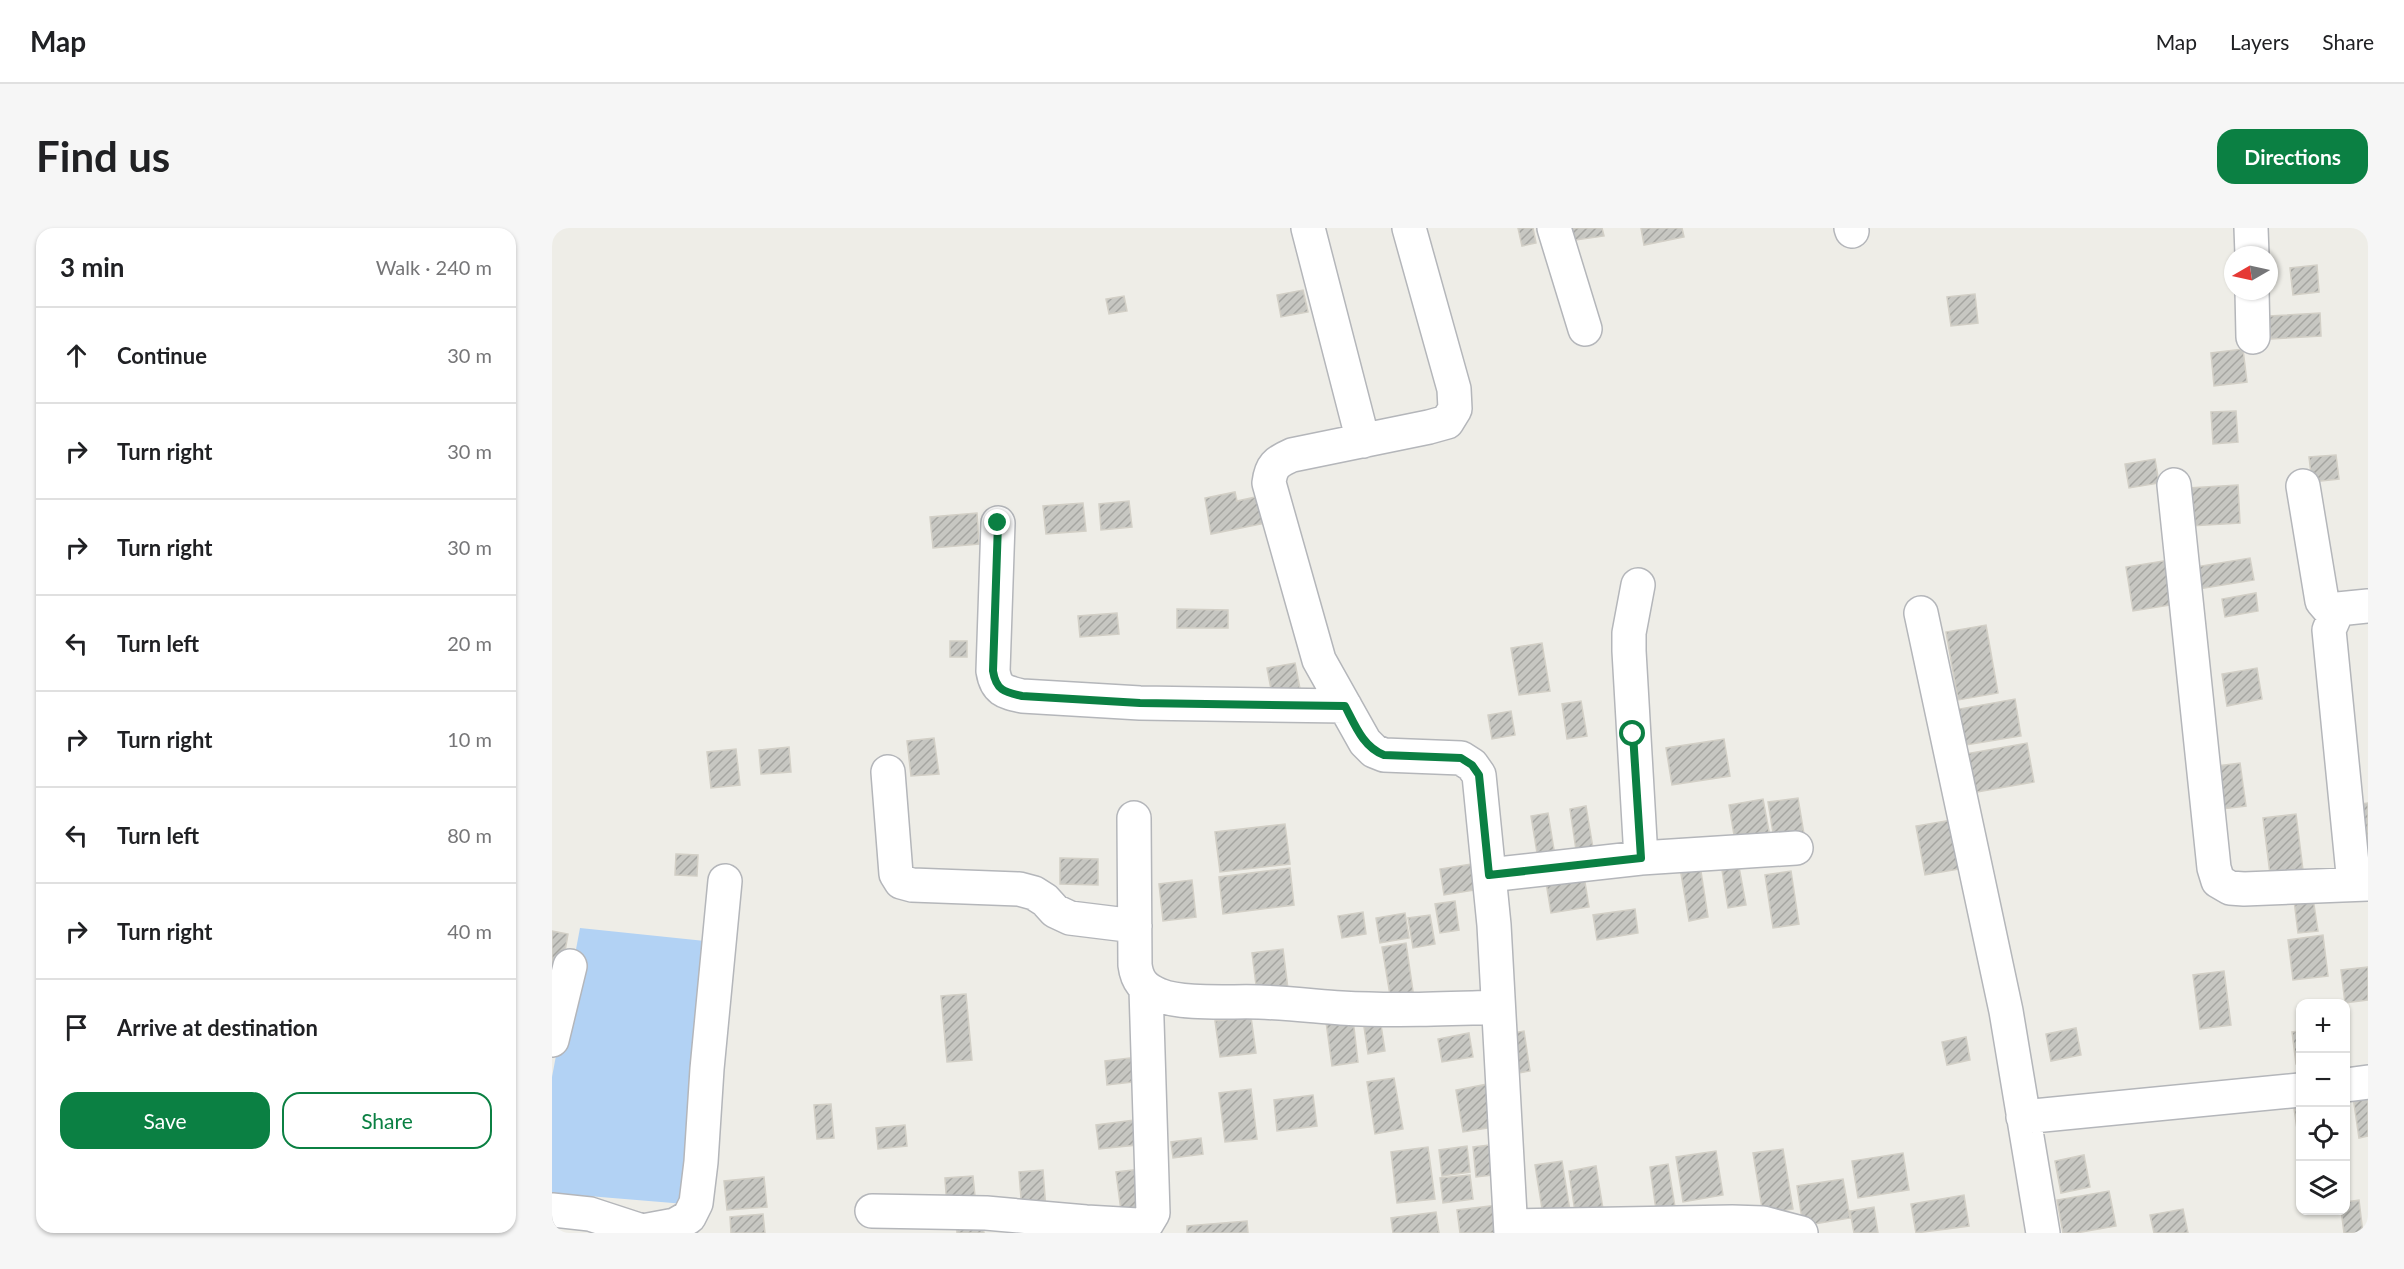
<!DOCTYPE html>
<html lang="en">
<head>
<meta charset="utf-8">
<style>
	body { margin:0; font-family:Lato,sans-serif; background:#f6f6f6; color:#202124 }
	.controls { position:absolute; right:18px; bottom:18px; display:grid; overflow:hidden; border-radius:12px; box-shadow:0 2px 4px #0004 }
	.controls button { width:54px; height:54px; display:grid; place-items:center; padding:0; border:0; border-bottom:2px solid #e0e0e0; background:#fff; color:#202124; font:30px sans-serif }
	.compass { position:absolute; left:1672px; top:18px; width:54px; height:54px; border-radius:50%; background:#fff; box-shadow:0 2px 4px #0004; rotate:261deg }
	.stop { position:absolute; width:18px; height:18px; margin:-14px; border:4px solid #0b8043; border-radius:50%; background:#fff }
	.stop.end { background:#0b8043; border-color:#fff; box-shadow:0 2px 6px #0008 }
	.list { margin:0; padding:0; list-style:none }
	h2 { display:flex; justify-content:space-between; align-items:center; height:78px; margin:0; padding:0 24px; font-size:26px }
	h2 small { font-size:20px; font-weight:400; color:#757577 }
	.list li { display:grid; grid-template-columns:39px 1fr auto; gap:18px; align-items:center; box-sizing:border-box; height:96px; padding:0 24px; border-top:2px solid #e0e0e0 }
	.list b { display:block; font-size:22px; white-space:nowrap }
	.list em { font-size:20px; font-style:normal; color:#757577 }
	.actions { display:flex; gap:12px; padding:18px 24px }
	.actions a { flex:1; padding:14px 0; border:2px solid #0b8043; border-radius:18px; text-align:center; font-size:21px; color:#0b8043 }
	.actions .main { background:#0b8043; color:#fff }
	.icon { flex:none; width:33px; height:33px; fill:none; stroke:currentColor; stroke-width:2; stroke-linecap:round; stroke-linejoin:round }
	.map { position:relative; flex:none; width:1816px; height:1005px; overflow:hidden; border-radius:18px }
	header { display:flex; align-items:center; gap:36px; box-sizing:border-box; height:84px; padding:0 30px; background:#fff; border-bottom:2px solid #e0e0e0 }
	header strong { font-size:28px }
	nav { display:flex; gap:33px; margin-inline-start:auto; font-size:21px }
	.intro { display:flex; align-items:center; justify-content:space-between; box-sizing:border-box; height:144px; padding:0 36px }
	h1 { margin:0; font-size:42px }
	.button { padding:15px 27px; border-radius:18px; background:#0b8043; color:#fff; font-size:21px; font-weight:700 }
	main { display:flex; gap:36px; padding:0 36px }
	aside { flex:1; background:#fff; border-radius:18px; box-shadow:0 2px 4px #0004 }
	.map>svg:first-child { display:block }
</style>
</head>
<body>
<header>
<strong>Map</strong>
<nav><a>Map</a><a>Layers</a><a>Share</a></nav>
</header>
<div class="intro"><h1>Find us</h1><a class="button">Directions</a></div>
<main>
<aside>
<h2>3 min<small>Walk · 240 m</small></h2>
<ul class="list">
<li><svg class="icon" aria-label="ahead" viewBox="0 0 24 24"><path d="M12 20V5M6 11l6-6 6 6"/></svg><div><b>Continue</b></div><em>30 m</em></li>
<li><svg class="icon" aria-label="right" viewBox="0 0 24 24"><path d="M7 20v-9h11M14 6l5 5-5 5"/></svg><div><b>Turn right</b></div><em>30 m</em></li>
<li><svg class="icon" aria-label="right" viewBox="0 0 24 24"><path d="M7 20v-9h11M14 6l5 5-5 5"/></svg><div><b>Turn right</b></div><em>30 m</em></li>
<li><svg class="icon" aria-label="left" viewBox="0 0 24 24"><path d="M17 20v-9H6M10 6l-5 5 5 5"/></svg><div><b>Turn left</b></div><em>20 m</em></li>
<li><svg class="icon" aria-label="right" viewBox="0 0 24 24"><path d="M7 20v-9h11M14 6l5 5-5 5"/></svg><div><b>Turn right</b></div><em>10 m</em></li>
<li><svg class="icon" aria-label="left" viewBox="0 0 24 24"><path d="M17 20v-9H6M10 6l-5 5 5 5"/></svg><div><b>Turn left</b></div><em>80 m</em></li>
<li><svg class="icon" aria-label="right" viewBox="0 0 24 24"><path d="M7 20v-9h11M14 6l5 5-5 5"/></svg><div><b>Turn right</b></div><em>40 m</em></li>
<li><svg class="icon" aria-label="arrive" viewBox="0 0 24 24"><path d="M6 21V4h12l-3 4 3 4H6"/></svg><div><b>Arrive at destination</b></div></li>
</ul>
<div class="actions"><a class="main">Save</a><a>Share</a></div>
</aside>
<div class="map">
<svg width="1816" height="1005" viewBox="0 0 1816 1005">
	<defs>
		<pattern id="building-hatch" width="6" height="6" patternUnits="userSpaceOnUse" patternTransform="scale(1.5)"><rect width="6" height="6" fill="#c7c7c2"/><path d="M-1 1l2-2M0 6l6-6M5 7l2-2" fill="none" stroke="#a5a5a1"/></pattern>
	</defs>
	<rect width="100%" height="100%" fill="#eeede7"/>
	<path fill="#b2d2f4" d="M28 700 153 713 133 976 0 965V849Z"/>
	<path fill="url(#building-hatch)" stroke="#d2cfc6" stroke-width="1.5" d="M966 0H981L984 15 970 18Z
		M1015 0H1050L1052 8 1017 13Z
		M1089 0H1130L1132 9 1092 17Z
		M1765 37 1767 64 1741 67 1738 40Z
		M751 62 756 84 729 89 725 67Z
		M1423 66 1426 95 1399 98 1395 69Z
		M572 68 575 83 557 86 554 71Z
		M1768 85 1769 108 1719 111 1717 88Z
		M1691 121 1695 154 1662 158 1659 125Z
		M1684 183 1686 214 1661 216 1659 184Z
		M1784 227 1787 251 1760 254 1757 229Z
		M1603 231 1607 255 1577 260 1573 236Z
		M1686 257 1688 295 1638 298 1636 260Z
		M683 264 685 273 713 267 719 294 659 306 653 270Z
		M577 273 580 299 549 302 547 276Z
		M531 275 534 303 494 306 491 278Z
		M425 285 427 316 381 320 378 289Z
		M1698 330 1702 352 1647 361 1643 339Z
		M1617 332 1625 376 1581 383 1574 339Z
		M1704 365 1706 383 1673 389 1670 371Z
		M625 381 676 382V400H625Z
		M565 385 567 406 528 409 526 388Z
		M1434 397 1446 465 1406 472 1394 404Z
		M398 413H415V429H398Z
		M990 415 998 463 967 467 959 420Z
		M743 435 749 466 721 472 715 440Z
		M1705 440 1710 471 1675 478 1670 446Z
		M1463 471 1469 508 1408 518 1402 482Z
		M1029 473 1035 508 1015 511 1010 476Z
		M959 483 963 507 940 511 936 487Z
		M382 510 387 546 359 548 355 513Z
		M1172 511 1178 548 1120 557 1114 520Z
		M1475 515 1482 554 1420 565 1413 526Z
		M237 519 239 544 209 546 207 522Z
		M184 521 188 557 159 560 155 524Z
		M1688 535 1694 578 1670 581 1665 538Z
		M1246 570 1252 606 1222 611 1216 574Z
		M1211 571 1219 614 1184 619 1177 577Z
		M1816 575V624L1809 625 1803 577Z
		M1034 578 1041 620 1024 622 1018 581Z
		M996 585 1003 628 986 631 979 588Z
		M1744 586 1751 642 1718 646 1711 590Z
		M1405 591 1413 640 1373 647 1364 598Z
		M733 596 738 636 668 644 663 604Z
		M124 626 146 627 145 648 123 647Z
		M508 630 546 631V657L508 656Z
		M919 636 923 662 892 667 888 641Z
		M1148 637 1156 689 1137 693 1128 640Z
		M1187 639 1194 677 1176 680 1170 642Z
		M738 640 742 677 671 686 667 649Z
		M1031 642 1037 679 999 685 993 648Z
		M1239 643 1247 696 1221 700 1213 647Z
		M640 652 644 689 611 693 607 656Z
		M1761 670 1766 703 1746 705 1742 672Z
		M903 673 907 702 888 705 883 676Z
		M1083 681 1086 705 1045 712 1041 687Z
		M811 684 814 706 790 710 786 688Z
		M853 685 857 710 828 715 824 690Z
		M878 687 883 716 861 720 856 690Z
		M0 703 16 706 10 740 0 738Z
		M1771 707 1776 748 1741 752 1736 712Z
		M854 715 862 770 839 773 830 719Z
		M731 721 736 761 705 765 700 725Z
		M1816 739V772L1793 775 1789 742Z
		M1672 743 1679 797 1648 801 1641 747Z
		M414 766 420 832 395 834 389 768Z
		M699 789 704 825 668 829 663 793Z
		M801 791 806 834 780 838 774 794Z
		M829 797 833 823 816 826 812 799Z
		M1524 800 1529 827 1499 833 1494 806Z
		M972 803 978 843 955 847 949 807Z
		M1748 803V836H1744L1740 804Z
		M917 805 921 829 890 834 886 811Z
		M1414 809 1418 832 1395 837 1390 814Z
		M586 829 589 853 555 857 553 833Z
		M842 850 851 901 823 906 815 854Z
		M941 855 949 898 911 904 904 862Z
		M699 861 705 911 673 914 667 865Z
		M761 867 765 898 725 903 722 872Z
		M1816 867V908L1807 910 1801 869Z
		M1748 873V901H1745L1741 874Z
		M279 876 282 910 265 911 262 877Z
		M582 892 585 917 547 921 544 897Z
		M353 897 355 918 326 921 324 900Z
		M649 910 651 926 621 930 619 914Z
		M946 916 949 946 924 949 921 919Z
		M915 918 918 944 890 948 887 922Z
		M876 919 883 971 845 975 839 924Z
		M1231 921 1241 981 1211 986 1201 925Z
		M1164 923 1171 967 1131 974 1124 929Z
		M1351 925 1357 962 1306 970 1300 933Z
		M1532 927 1538 959 1509 965 1503 933Z
		M1010 933 1019 989 992 993 983 937Z
		M1116 936 1123 979 1104 982 1098 939Z
		M1044 938 1052 987 1024 991 1017 943Z
		M589 941 595 988 570 991 564 944Z
		M491 942 494 982 470 984 467 944Z
		M918 947 921 971 891 975 888 950Z
		M421 948 424 978 395 981 393 950Z
		M212 949 215 979 175 982 172 953Z
		M1291 951 1298 990 1251 998 1245 958Z
		M1557 963 1564 998 1524 1005H1511L1505 972Z
		M1412 967 1417 998 1364 1005 1359 976Z
		M1807 972 1811 1005H1792L1789 982H1794V974Z
		M946 977 950 1005H908L905 982Z
		M1322 979 1326 1005H1302L1298 983Z
		M1631 981 1636 1005H1602L1598 987Z
		M884 984 887 1005H841L839 990Z
		M211 986 213 1005H179L178 989Z
		M430 988 432 1005H405L404 990Z
		M695 993 696 1005H635V998Z"/>
	<g fill="none" stroke-linecap="round" stroke-linejoin="round">
		<defs>
			<path id="minor" d="M756 0 811 213
				M857 0 902 161 903 181 895 194 877 199 740 227C724 234 719 238 717 255L767 432 813 514 822 523 832 527 909 530 920 537 927 547 942 697 959 1005
				M1002 0 1033 101
				M1299 0 1300 3
				M1699 0 1700 27
				M1700 63 1701 109
				M1622 257 1662 640 1666 653 1678 660 1692 661 1816 656
				M1751 258 1770 373 1776 380 1786 381 1816 378
				M446 295 441 443C444 462 452 464 470 468L588 475 793 478
				M1086 357 1077 405V423L1089 630
				M1786 381 1777 402 1802 656
				M1369 385 1454 783 1491 1005
				M336 544 344 646 349 654 360 657 467 661 482 665 493 672 503 683 518 690 583 698
				M582 590 583 737C585 753 592 761 607 767 630 777 680 773 707 774 734 775 762 778 789 780 841 783 893 781 945 779
				M937 647 1089 630 1244 620
				M0 812 18 738
				M1794 857 1816 854
				M1471 889 1748 862
				M0 982 38 986 87 1002
				M320 983 434 985 534 994 586 997 595 995 601 985 594 761
				M959 998 1180 994 1211 995 1249 1005
				M80 1005 123 997 137 989 144 975 149 934 155 841 173 653"/>
		</defs>
		<use href="#minor" stroke="#b4b6ba" stroke-width="36"/>
		<use href="#minor" stroke="#fff" stroke-width="33"/>
	</g>
	<g fill="none" stroke-linecap="round" stroke-linejoin="round">
		<path stroke="#0b8043" stroke-width="8" d="M446 295 441 443C444 462 452 464 470 468L588 475 793 478C803 497 811 519 832 527L909 530 920 537 927 547 937 647 1089 630 1081 506"/>
	</g>
</svg>
<div class="controls">
<button>+</button>
<button>−</button>
<button><svg class="icon" aria-label="locate" viewBox="0 0 24 24"><circle cx="12" cy="12" r="6"/><path d="M12 2v4M12 18v4M2 12h4M18 12h4"/></svg></button>
<button><svg class="icon" aria-label="layers" viewBox="0 0 24 24"><path d="M12 4l9 5-9 5-9-5zM3 14l9 5 9-5"/></svg></button>
</div>
<svg class="compass" viewBox="-18 -18 36 36"><path d="M0-13l5 13h-10z" fill="#e53935"/><path d="M0 13l5-13h-10z" fill="#757577"/></svg>
<div class="stop" style="left:1081px;top:506px"></div>
<div class="stop end" style="left:446px;top:295px"></div>
</div>
</main>
</body>
</html>
